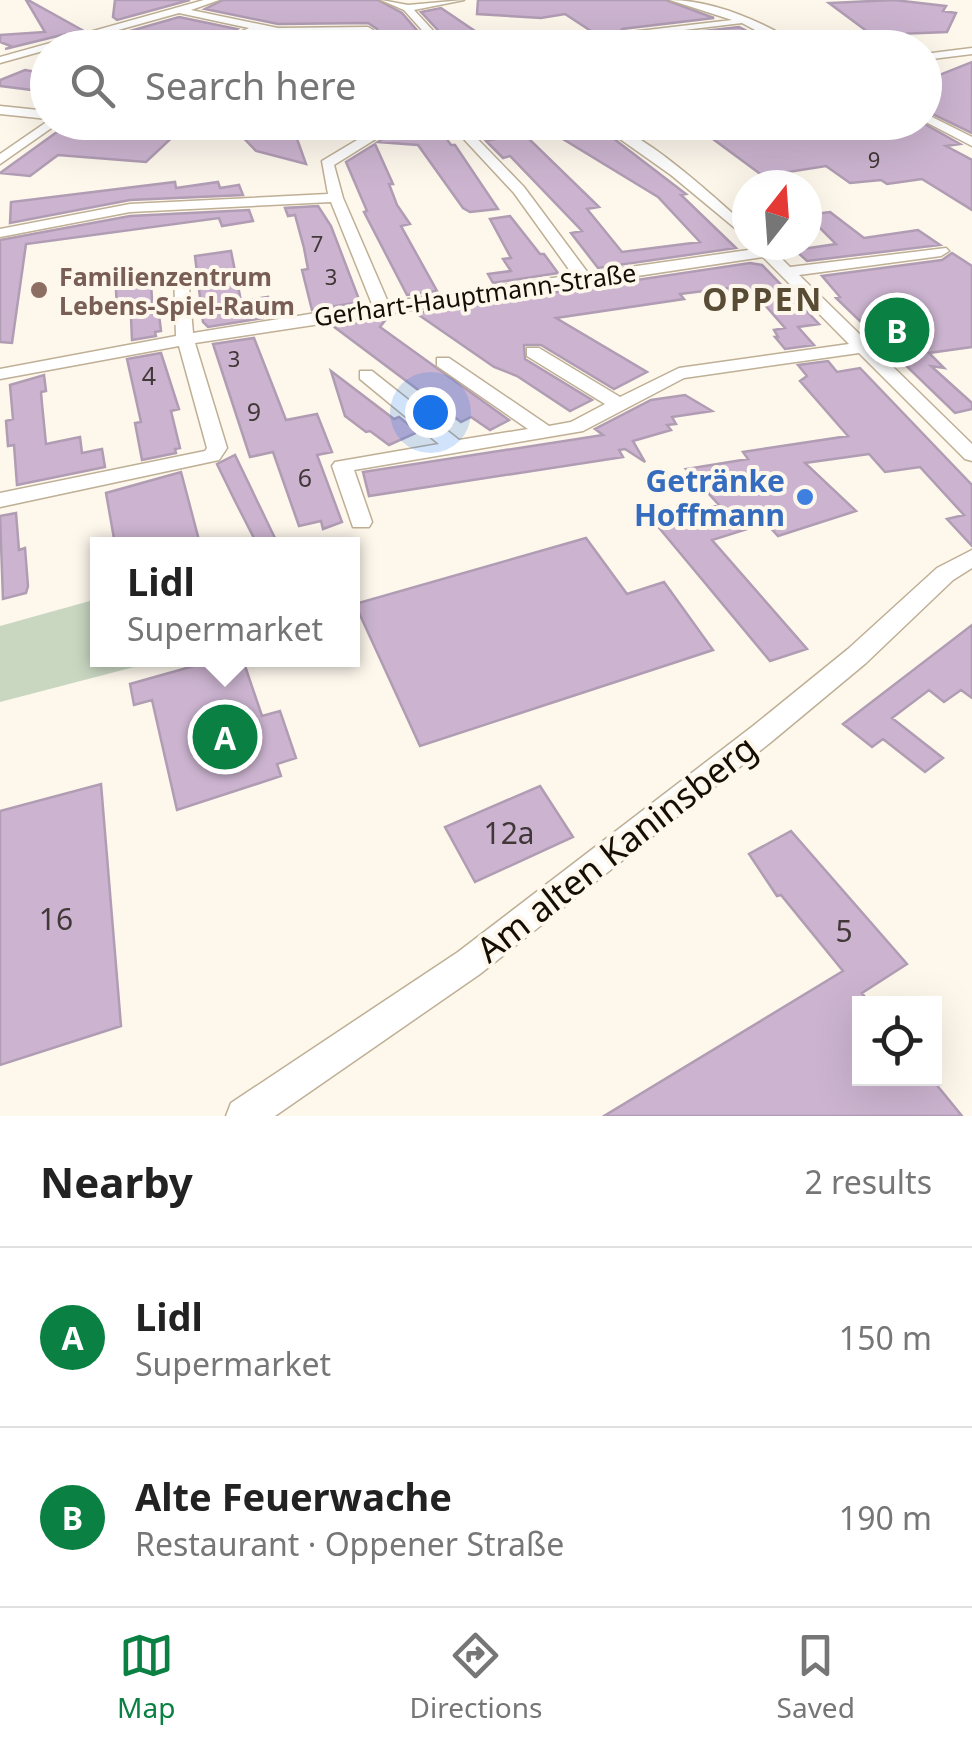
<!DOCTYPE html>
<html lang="en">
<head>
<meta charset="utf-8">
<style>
	body { margin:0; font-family:"Noto Sans",sans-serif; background:#f2f2f2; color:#222 }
	.controls { position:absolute; right:30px; bottom:30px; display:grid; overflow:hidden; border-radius:0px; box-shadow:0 10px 40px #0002 }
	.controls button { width:90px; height:90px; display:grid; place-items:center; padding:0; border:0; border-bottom:2px solid #e0e0e0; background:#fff; color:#222; font:50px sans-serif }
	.compass { position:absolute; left:732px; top:170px; width:90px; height:90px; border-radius:50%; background:#fff; box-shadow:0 10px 40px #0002; rotate:17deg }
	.you { position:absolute; left:430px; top:412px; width:35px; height:35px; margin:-25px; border:8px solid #fff; border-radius:50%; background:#1a73e8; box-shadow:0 0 0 15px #1a73e833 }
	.badge { display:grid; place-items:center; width:65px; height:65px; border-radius:50%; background:#0b8043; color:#fff; font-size:32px; font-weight:700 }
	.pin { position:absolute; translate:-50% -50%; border:5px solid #fff; box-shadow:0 2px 10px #0006 }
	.popup { position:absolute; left:90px; top:537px; width:270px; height:130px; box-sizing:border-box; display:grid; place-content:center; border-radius:0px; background:#fff; filter:drop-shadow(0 2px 8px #0005); font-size:32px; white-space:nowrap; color:#767676 }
	.popup b { font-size:38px; color:#222 }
	.popup::after { content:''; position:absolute; left:50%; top:100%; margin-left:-20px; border:20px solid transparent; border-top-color:#fff }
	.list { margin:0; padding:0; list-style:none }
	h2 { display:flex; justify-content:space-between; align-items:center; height:130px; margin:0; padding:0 40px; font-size:42px }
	h2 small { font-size:32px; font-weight:400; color:#767676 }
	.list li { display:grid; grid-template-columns:65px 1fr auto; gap:30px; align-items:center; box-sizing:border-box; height:180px; padding:0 40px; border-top:2px solid #e0e0e0 }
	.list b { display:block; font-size:38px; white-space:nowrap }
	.list p { margin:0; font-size:32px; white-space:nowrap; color:#767676 }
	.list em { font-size:32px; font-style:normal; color:#767676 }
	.icon { flex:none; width:55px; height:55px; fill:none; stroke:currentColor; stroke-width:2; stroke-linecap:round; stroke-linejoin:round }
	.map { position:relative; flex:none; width:972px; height:1116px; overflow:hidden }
	.search { position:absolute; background:#fff; box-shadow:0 10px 40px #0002; left:30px; right:30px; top:30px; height:110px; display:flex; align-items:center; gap:25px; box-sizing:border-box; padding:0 35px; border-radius:55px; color:#767676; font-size:38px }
	.sheet { height:490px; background:#fff }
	nav { display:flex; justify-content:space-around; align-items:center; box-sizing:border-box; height:140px; border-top:2px solid #e0e0e0; background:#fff; font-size:28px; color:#767676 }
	nav a { display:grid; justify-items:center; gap:5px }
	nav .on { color:#0b8043 }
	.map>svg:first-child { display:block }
</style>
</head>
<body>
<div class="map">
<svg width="972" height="1116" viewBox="0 0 972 1116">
	<rect width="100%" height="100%" fill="#fdf7ec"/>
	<path fill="#c9d7c1" d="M97 599 98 660H161L0 702V626Z"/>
	<path fill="#ccb4d0" stroke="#b09cb3" stroke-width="2.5" d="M26 0H28L82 30 5 49 13 47 0 42V35L45 32Z
		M115 0H190L117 20 113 17Z
		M223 0H378L402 13 427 42 400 44 388 32 377 41H307L306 48H225L257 35 350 39 374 34 377 29 368 23 278 24 205 9Z
		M478 0H666L714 18 622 29 616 41 739 27 780 48H674L667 43 617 48 565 14 541 18 477 14Z
		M894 0 946 6 943 11 956 13 947 32 872 35 829 3Z
		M441 8 500 48H463L449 42 421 12Z
		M179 17 237 29 202 48H151L130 31Z
		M972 62V133L924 110V81Z
		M25 70 48 74V92L0 86V80Z
		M259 122H291L306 164 256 151 235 129Z
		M535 122H592L686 194 681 195 736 248 598 268 571 233 582 231 510 156 503 158 486 141 523 133 599 207 587 209 622 252 700 242 658 197Z
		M872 122H921L960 144 946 146 972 160V210L922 179 887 184 881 180 850 183 826 166 763 176 713 139 761 133 764 137Z
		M68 124 149 130 179 131 146 162 58 155 30 176 0 173Z
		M436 124 451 145H455L498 209 470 212 463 208 418 145 378 142 401 127Z
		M375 144 393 184H389L397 205 410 224 401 226 437 291 407 295 364 212 367 211 346 162Z
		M175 182 176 188 218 182 220 188 239 185 243 195 130 200 10 223 11 202Z
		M318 206 331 226 360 302 312 310 302 270 308 269 304 248 295 215 288 216 285 208Z
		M249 210 253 221 222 226 219 218 26 244 12 343 0 342V240L130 216Z
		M830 212 864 238 918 230 940 245 807 261 795 250 836 244 807 215Z
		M510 216 540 254H544L558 273 493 283 488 274 511 271 503 259 511 258 490 219Z
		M231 251 241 301 268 297 276 316 208 327 203 322 195 256Z
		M952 253 972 266V347L929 353 944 368 931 366 972 403V409L955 413 836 298 840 297 822 276 942 260Z
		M750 263 762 265 819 324 798 327 814 345 785 349 775 337H778L774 330 785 328 758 297 739 299 728 288 680 294 684 299 556 318 647 372 614 389 541 345H524L525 359 592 400 570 411 517 376 494 367 416 313Z
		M151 284 153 314H159L161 331 155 332 156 336 132 340 131 317 117 314 116 289Z
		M387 318 380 327 509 420 490 430 471 417 461 422 333 326Z
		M254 338 286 420 317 414 332 452 317 455 342 522 323 529 321 521 299 526 273 452 250 457 213 344Z
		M161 353 179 409 171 411 180 448 175 449 176 453 142 460 135 423 141 422 127 359Z
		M828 361 837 372 860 368 972 485V546L947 519 964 515 920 467 885 472 869 454 805 463 856 511 778 536 766 523 712 540 807 649 770 661 655 523 719 505 686 469 748 459 743 452 848 436 800 381 807 376 798 365Z
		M331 371 394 419 399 417 418 432 389 445 370 431 366 432 345 416Z
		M44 375 46 391 41 392 42 404 46 444 80 437 82 453 102 449 105 467 17 485 14 445 8 446 6 421 13 419 10 385Z
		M685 395 712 411 672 417 676 424 667 425 671 430 633 441 645 462 625 449 619 450 623 457 369 496 363 472 603 435 595 429 651 400Z
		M235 455 272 532 278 544H257L234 499 217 464Z
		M181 472 200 544H115L106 493Z
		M16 513 19 550 25 548 28 586 26 593 3 599 0 516Z
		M586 538 627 594 664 582 713 650 420 746 355 604Z
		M972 625V698L961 690 944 702 929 690 892 718 943 758 925 772 883 739 872 747 843 724Z
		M215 660H243L262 716 280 711 296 758 277 764 281 776 177 810 152 700 134 705 130 684Z
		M101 784 121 1026 0 1065V811Z
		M540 786 573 837 475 882 445 827Z
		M791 831 907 964 862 993 870 1004H860V1078H931L962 1116H604L843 971 781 895 777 896 749 854Z"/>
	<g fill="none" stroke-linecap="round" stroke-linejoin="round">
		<defs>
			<path id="minor" d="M204 0H219L191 10 278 28 368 27 373 30C349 41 292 33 264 31 245 30 226 48 205 48L249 28 179 13 0 63V57Z
				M381 0 408 5 464 0 414 10 449 48H438L404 10Z
				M670 0C714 0 767 23 803 48H789L742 23 618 38 622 33 732 20Z
				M972 48V54L924 60V54Z
				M0 106 48 111V119L0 114Z
				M924 113 972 137V146L924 121Z
				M48 121 60 122 0 164V154Z
				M143 122H231L225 126H149Z
				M387 122H403L334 165 343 198 388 302 573 275 514 193 448 122H461L524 187 588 273 755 249 751 245H768L790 267 946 248 949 251 941 256 799 275 972 444V461L965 459 859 353 684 378 583 431 354 470 372 522 369 527H353L332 466 335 462 439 444 360 379V371H372L459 440 528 429 437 366V358H449L549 426 571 422 605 404 527 356V348H539L620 397 679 368 849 344 763 257 195 343 227 448 219 460 0 507V493L205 451 207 448 179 346 0 379V369L176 336 174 274 188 277 193 333 372 304 331 202 130 212 0 237V229L130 204 328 194 322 161Z
				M596 122C635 122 716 199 747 226V238L671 175Z
				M972 550V568L953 580 866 663 771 742 480 974 275 1116H226L231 1103 458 952 753 726 848 649 937 568Z"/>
		</defs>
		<use href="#minor" stroke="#bfaf95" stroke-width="3"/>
		<use href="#minor" fill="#fff" fill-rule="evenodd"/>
	</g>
	<circle fill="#8d6e63" stroke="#fdf7ec" stroke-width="4" cx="39" cy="290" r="10"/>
	<circle fill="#3f7fe0" stroke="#fdf7ec" stroke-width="4" cx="805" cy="497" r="10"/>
	<g text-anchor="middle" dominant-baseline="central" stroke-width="8" stroke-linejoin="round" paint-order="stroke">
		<g font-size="22" fill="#423838">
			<text x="874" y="159">9</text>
			<text x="317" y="243">7</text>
			<text x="331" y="276">3</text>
			<text x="234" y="358">3</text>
		</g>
		<g font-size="25" font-weight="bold" fill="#785e54" stroke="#fdf7ec" text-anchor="start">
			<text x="59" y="276">Familienzentrum<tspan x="59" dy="29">Lebens-Spiel-Raum</tspan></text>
		</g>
		<g font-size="25" fill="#140e05" stroke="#fdf7ec">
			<text transform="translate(475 294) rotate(-8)">Gerhart-Hauptmann-Straße</text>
		</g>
		<g font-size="25" fill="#423838">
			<text x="149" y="375">4</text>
			<text x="254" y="411">9</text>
			<text x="305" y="477">6</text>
		</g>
		<g font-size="30" font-weight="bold" fill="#366cbe" stroke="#fdf7ec" text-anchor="end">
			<text x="785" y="480">Getränke<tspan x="785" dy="34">Hoffmann</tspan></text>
		</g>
		<g font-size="30" fill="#423838">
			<text x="509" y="832">12а</text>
			<text x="56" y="918">16</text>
			<text x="844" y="930">5</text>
		</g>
		<g font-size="32" font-weight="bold" letter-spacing="2.5" fill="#594c35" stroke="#fdf7ec">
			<text x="763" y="298">OPPEN</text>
		</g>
		<g font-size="35" fill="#140e05" stroke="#fdf7ec">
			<text transform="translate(616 848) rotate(-38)">Am alten Kaninsberg</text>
		</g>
	</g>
</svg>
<div class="controls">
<button><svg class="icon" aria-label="locate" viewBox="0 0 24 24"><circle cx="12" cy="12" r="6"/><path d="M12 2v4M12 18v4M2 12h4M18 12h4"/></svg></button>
</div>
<svg class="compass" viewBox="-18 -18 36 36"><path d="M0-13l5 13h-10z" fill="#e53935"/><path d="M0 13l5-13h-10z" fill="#767676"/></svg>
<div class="you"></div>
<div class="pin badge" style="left:225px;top:737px">A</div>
<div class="popup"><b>Lidl</b>Supermarket</div>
<div class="pin badge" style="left:897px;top:330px">B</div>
<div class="search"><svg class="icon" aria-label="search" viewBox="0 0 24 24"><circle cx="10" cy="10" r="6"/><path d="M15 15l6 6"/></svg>Search here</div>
</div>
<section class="sheet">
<h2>Nearby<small>2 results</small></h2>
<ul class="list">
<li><span class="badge">A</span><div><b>Lidl</b><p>Supermarket</p></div><em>150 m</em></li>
<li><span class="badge">B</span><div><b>Alte Feuerwache</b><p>Restaurant · Oppener Straße</p></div><em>190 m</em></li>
</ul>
</section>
<nav>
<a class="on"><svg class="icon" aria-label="map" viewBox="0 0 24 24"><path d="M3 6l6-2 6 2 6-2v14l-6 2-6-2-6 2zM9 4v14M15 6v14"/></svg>Map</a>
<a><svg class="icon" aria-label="directions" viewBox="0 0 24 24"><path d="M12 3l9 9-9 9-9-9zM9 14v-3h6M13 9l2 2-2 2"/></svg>Directions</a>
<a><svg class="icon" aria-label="saved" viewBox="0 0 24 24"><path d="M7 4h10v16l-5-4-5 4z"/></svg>Saved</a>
</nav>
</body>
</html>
